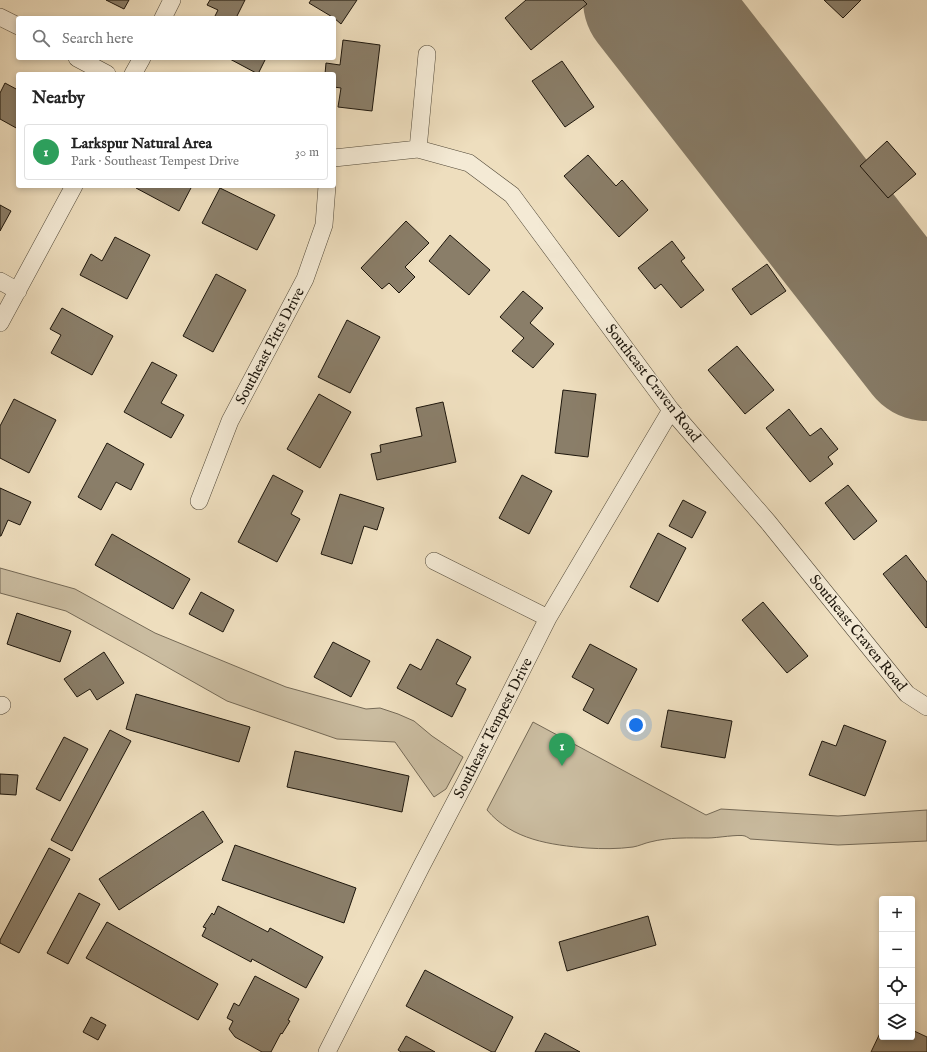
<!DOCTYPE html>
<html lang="en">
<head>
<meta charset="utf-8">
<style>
	body { margin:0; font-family:"IM FELL English",serif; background:#f2f2f2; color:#222 }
	.controls { position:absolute; right:12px; bottom:12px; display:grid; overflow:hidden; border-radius:4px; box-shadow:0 2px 6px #0003 }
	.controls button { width:36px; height:36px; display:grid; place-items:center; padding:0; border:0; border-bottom:1px solid #e0e0e0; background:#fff; color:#222; font:20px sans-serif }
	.you { position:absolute; left:636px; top:725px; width:14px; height:14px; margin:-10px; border:3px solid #fff; border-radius:50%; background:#1a73e8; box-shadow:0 0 0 6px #1a73e833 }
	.badge { display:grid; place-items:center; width:26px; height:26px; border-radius:50%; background:#1a73e8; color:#fff; font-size:13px; font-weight:700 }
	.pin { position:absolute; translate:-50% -33px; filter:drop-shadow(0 1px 2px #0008) }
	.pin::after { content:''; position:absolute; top:21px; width:14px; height:12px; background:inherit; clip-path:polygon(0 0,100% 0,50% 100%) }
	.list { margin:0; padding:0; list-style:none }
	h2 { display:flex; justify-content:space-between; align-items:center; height:52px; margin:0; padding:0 16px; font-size:17px }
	h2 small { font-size:13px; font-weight:400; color:#767676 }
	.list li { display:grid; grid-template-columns:26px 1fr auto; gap:12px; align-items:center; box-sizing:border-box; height:56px; margin:0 8px 8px; padding:0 8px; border:1px solid #e0e0e0; border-radius:4px }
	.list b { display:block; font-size:15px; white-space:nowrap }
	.list p { margin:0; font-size:13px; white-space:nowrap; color:#767676 }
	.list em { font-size:13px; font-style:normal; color:#767676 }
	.icon { flex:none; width:22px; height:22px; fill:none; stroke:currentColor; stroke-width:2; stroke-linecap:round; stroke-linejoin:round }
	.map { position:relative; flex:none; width:927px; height:1052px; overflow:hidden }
	.search { position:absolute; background:#fff; box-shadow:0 2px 6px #0003; left:16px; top:16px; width:320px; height:44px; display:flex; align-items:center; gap:10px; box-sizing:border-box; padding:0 14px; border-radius:4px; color:#767676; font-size:15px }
	.panel { position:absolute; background:#fff; box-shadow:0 2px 6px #0003; left:16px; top:72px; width:320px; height:116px; border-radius:4px }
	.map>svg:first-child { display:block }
</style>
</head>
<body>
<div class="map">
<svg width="927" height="1052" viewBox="0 0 927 1052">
	<rect width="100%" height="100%" fill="#eedebe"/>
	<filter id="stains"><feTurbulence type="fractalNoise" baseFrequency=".005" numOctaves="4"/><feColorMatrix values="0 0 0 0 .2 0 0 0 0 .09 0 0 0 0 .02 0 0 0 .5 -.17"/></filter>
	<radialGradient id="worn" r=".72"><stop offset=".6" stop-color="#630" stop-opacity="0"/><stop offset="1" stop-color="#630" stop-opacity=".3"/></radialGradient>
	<path fill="#cabca0" stroke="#746956" d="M0 568 75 589 155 633 286 687 366 709 380 708 398 714 414 721 432 736 463 757 446 789 434 797 395 742 337 739 227 701 144 654 66 611 0 593Z
		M533 722 706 815 721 809 838 816 927 810V841L838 845 750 839C749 838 747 837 745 836 739 834 717 838 708 838 689 838 669 837 650 842 645 843 639 846 633 847 618 849 602 849 587 848 551 845 512 840 487 810Z"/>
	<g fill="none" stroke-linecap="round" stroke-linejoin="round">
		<path stroke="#867a65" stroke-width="140" d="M653 0 927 351"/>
	</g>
	<path fill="#8a7e69" stroke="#1d160c" d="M106 0H129L124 9Z
		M210 0H245L236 18H214L218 10 207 5Z
		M311 0H357L341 24 334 18 309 3Z
		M526 0H583L587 4 531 50 505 18Z
		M824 0H861L843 18Z
		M343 40 380 45 372 111 338 107 341 88 334 87V74H325L326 63 340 65Z
		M228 58H266L258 74Z
		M562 61 594 107 565 127 532 81Z
		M5 83 18 90V129L0 119V93Z
		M887 141 916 174 888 198 860 166Z
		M588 155 616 186 622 180 648 210 619 237 564 176Z
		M138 186H192L179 211 136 188Z
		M220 188 275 215 257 250 202 223Z
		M0 205 11 211 0 231Z
		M406 221 429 243 405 267 415 277 399 293 389 283 382 289 361 268Z
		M450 235 490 270 469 295 429 261Z
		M115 237 150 255 127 299 80 275 91 254 102 261Z
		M672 241 685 258 681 261 704 290 681 308 661 284 655 289 638 268Z
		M767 264 786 291 751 315 732 289Z
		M216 274 246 290 213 352 183 336Z
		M523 291 543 308 530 323 554 344 533 368 512 351 524 338 500 317Z
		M62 308 113 336 92 375 51 353 61 335 50 329Z
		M347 320 380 337 350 393 318 377Z
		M737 346 774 390 745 414 708 370Z
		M152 362 177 375 161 403 184 415 171 438 124 412Z
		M563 390 596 394 588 457 555 453Z
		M319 394 351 412 320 468 287 449Z
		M14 399 56 420 29 473 0 458V426Z
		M443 402 456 462 377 480 371 454 381 452 380 445 422 436 416 408Z
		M789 409 810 436 821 428 838 449 828 457 833 464 810 482 766 428Z
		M107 443 144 464 131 490 116 482 101 510 78 497Z
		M273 475 303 491 291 514 300 519 277 562 238 542Z
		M522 475 552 491 529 534 499 518Z
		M848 485 877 521 854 540 825 503Z
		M0 488 31 502 20 525 8 520 1 536H0Z
		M340 494 384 508 377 530 364 526 352 564 321 554Z
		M683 500 706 512 692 538 669 526Z
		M658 533 686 548 658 602 630 587Z
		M112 534 190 579 173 609 95 565Z
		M906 555 927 582V627L926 628 883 574Z
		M201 592 234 610 223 632 189 614Z
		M763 602 808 656 787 673 742 620Z
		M17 613 71 631 60 662 7 644Z
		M437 639 471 657 456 684 466 689 452 717 397 688 410 664 421 670Z
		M333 642 370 661 351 697 314 677Z
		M590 644 637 669 608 724 583 710 594 689 572 677Z
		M104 652 124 683 97 700 90 689 77 697 64 679Z
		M136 694 250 727 239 762 126 729Z
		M668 710 732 721 725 758 661 747Z
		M844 725 886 741 865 796 809 775 822 741 836 746Z
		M110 730 131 741 72 851 51 840Z
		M64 737 88 749 60 801 36 789Z
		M295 751 409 776 402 812 287 787Z
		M0 774 18 775 16 795 0 794Z
		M203 811 223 842 119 910 99 879Z
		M235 845 356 888 344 923 222 880Z
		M49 848 70 859 19 953 0 943V940Z
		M79 893 100 904 68 964 47 953Z
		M218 906 268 932 270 928 323 957 306 988 252 959 251 962 202 936 206 928 203 927 212 913 214 915Z
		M648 916 656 945 567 971 559 942Z
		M107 922 218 984 198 1020 86 958Z
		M425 970 513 1017 495 1052H492L406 1006Z
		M255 976 299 999 288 1020 290 1021 282 1034 281 1033 271 1052H262L235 1037 229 1029 233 1021 227 1018 234 1003 239 1006Z
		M91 1017 106 1025 98 1040 83 1032Z
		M882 1029V1037H912V1030L927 1037V1052H871Z
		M545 1033 580 1052H535Z
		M406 1036 435 1052H401L398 1050Z"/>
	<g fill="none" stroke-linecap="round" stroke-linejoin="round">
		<defs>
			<path id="street" d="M0 17 18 26
				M163 18 172 0
				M77 58 107 74
				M133 74 142 58
				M418 149 427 54
				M334 158 418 149 469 163 512 195 671 410 768 522 907 694 927 707
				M0 281 18 291
				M0 323 74 186
				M199 501 230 421 305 279 324 225 327 186
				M434 561 548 618
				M0 706 2 705
				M327 1052 421 867 466 781 548 618 671 410"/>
		</defs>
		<use href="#street" stroke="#514838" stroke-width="18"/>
		<use href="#street" stroke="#f4ead5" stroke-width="17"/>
	</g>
	<g text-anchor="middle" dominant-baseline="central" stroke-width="3" stroke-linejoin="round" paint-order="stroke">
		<g font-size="15" fill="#1d160c" stroke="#f4ead5">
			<text transform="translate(270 346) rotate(-62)">Southeast Pitts Drive</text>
			<text transform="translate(653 383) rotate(52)">Southeast Craven Road</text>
			<text transform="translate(858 633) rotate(51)">Southeast Craven Road</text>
			<text transform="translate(493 728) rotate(-63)">Southeast Tempest Drive</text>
		</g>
	</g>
	<rect width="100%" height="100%" filter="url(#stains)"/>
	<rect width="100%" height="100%" fill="url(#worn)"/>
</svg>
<div class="controls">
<button>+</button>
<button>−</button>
<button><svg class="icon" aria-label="locate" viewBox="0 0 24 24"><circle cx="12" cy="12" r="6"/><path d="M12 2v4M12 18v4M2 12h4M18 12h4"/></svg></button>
<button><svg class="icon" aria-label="layers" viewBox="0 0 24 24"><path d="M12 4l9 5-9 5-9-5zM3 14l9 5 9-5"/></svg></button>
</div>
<div class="you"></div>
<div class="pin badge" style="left:562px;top:766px;background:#2e9e5b">1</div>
<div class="search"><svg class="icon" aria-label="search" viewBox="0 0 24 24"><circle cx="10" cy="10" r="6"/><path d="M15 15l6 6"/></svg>Search here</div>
<section class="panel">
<h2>Nearby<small></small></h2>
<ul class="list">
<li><span class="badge" style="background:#2e9e5b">1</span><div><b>Larkspur Natural Area</b><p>Park · Southeast Tempest Drive</p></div><em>30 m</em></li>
</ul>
</section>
</div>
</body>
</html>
